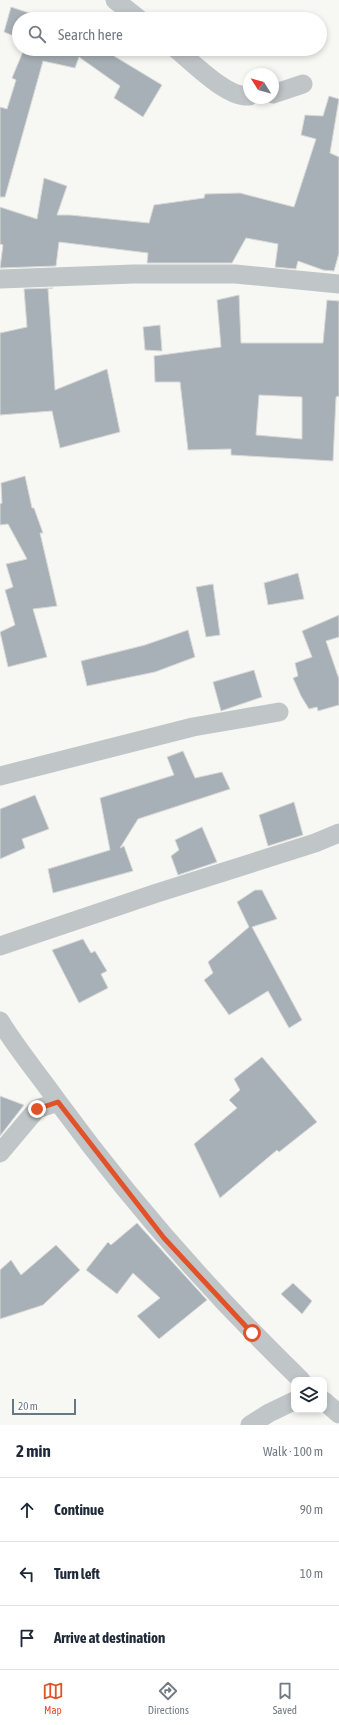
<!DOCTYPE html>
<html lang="en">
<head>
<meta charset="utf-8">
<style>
	body { margin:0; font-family:"Asap Condensed",sans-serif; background:#f2f2f3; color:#1f2937 }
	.controls { position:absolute; right:12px; bottom:12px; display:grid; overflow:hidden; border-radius:8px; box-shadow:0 2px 6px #0003 }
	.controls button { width:36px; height:36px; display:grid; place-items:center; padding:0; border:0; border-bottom:1px solid #e0e1e3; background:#fff; color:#1f2937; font:20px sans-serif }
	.compass { position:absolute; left:243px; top:68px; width:36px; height:36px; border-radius:50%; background:#fff; box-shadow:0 2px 6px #0003; rotate:307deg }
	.scale { position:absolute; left:12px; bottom:10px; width:64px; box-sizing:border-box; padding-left:4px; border:2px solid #667885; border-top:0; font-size:11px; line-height:14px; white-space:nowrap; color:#667885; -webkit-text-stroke:3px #fff; paint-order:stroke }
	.stop { position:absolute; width:12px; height:12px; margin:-9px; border:3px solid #e25229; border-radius:50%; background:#fff }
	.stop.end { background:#e25229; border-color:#fff; box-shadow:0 1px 4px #0008 }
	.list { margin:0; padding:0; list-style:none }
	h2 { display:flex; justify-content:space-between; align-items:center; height:52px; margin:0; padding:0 16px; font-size:17px }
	h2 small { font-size:13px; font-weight:400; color:#747a83 }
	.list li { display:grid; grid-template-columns:26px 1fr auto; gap:12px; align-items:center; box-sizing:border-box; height:64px; padding:0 16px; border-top:1px solid #e0e1e3 }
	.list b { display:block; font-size:15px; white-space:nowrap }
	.list em { font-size:13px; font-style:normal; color:#747a83 }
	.icon { flex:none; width:22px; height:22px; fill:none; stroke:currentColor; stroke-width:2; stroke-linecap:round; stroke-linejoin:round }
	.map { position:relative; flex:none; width:339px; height:1425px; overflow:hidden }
	.search { position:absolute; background:#fff; box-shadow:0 2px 6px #0003; left:12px; right:12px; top:12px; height:44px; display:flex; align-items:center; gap:10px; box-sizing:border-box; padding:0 14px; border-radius:22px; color:#747a83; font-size:15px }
	.sheet { height:244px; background:#fff }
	nav { display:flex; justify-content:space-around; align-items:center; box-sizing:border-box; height:56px; border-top:1px solid #e0e1e3; background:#fff; font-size:11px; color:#747a83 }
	nav a { display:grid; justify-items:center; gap:2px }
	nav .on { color:#e25229 }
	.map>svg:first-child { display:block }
</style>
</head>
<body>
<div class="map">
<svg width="339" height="1425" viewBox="0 0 339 1425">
	<rect width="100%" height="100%" fill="#f7f7f4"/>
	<path fill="#a7b0b6" stroke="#d9d9d7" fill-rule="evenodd" d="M11 7 48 19H19V38L4 32Z
		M24 49H120L114 56 162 85 143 117 114 98 120 86 79 57 75 68 43 61 5 197H0V107L7 109 16 80 12 78Z
		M329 96 339 99 330 153 339 157V253L334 271 323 270 298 261 296 269 275 267 278 244 246 238 232 263H147L148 253 59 242 56 266 0 268 3 245 0 244V207L37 219 44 178 67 186 57 215H70L149 223 154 205 204 198 205 194 240 193 294 207 316 139 301 135 305 115 323 116Z
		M53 288 48 289 55 390 107 369 120 432 60 448 52 411 0 415V333L27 327 24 289Z
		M239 295 241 343H323L327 300 339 301V396L336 397 333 461 231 455V449L188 450 180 382H155L154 356 221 347 217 300ZM259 395 302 397V439L256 435Z
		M160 325 162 351 145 350 143 327Z
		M25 476 32 508H34L43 533H40L57 606 33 609 47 657 8 667 0 632 15 625 5 590 13 587 6 564 27 559 8 524 0 525V504L2 503 1 483Z
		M298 573 304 599 268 605 264 583Z
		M213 584 220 635 206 637 196 587Z
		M339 615V637L326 641 339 679V705L318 711 317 707 309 709 301 696 293 678 298 676 295 663 312 657 302 631Z
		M188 630 195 657 155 672 87 686 81 661 145 645Z
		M254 670 262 697 221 711 213 682Z
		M183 751 195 778 222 772 230 789 138 819 120 848 124 846 133 871 53 893 48 869 110 850 100 798 174 775 167 757Z
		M35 795 49 829 22 839 25 848 0 859V809Z
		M294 802 303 835 268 846 259 815Z
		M202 827 217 862 178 875 171 856 179 850 175 840Z
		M255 890H262L277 919 252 927 302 1020 289 1028 268 991 229 1015 204 980 213 973 208 962 249 927 237 902Z
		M83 939 91 953 95 951 107 971 101 974 108 988 79 1003 52 950Z
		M262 1057 317 1122 279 1152 277 1150 220 1198 194 1144 237 1108 229 1100 240 1090 234 1079Z
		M0 1096 24 1105 0 1136Z
		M137 1223 207 1300 159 1339 137 1316 160 1298 133 1273 117 1294 86 1270 108 1242 111 1245Z
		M56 1245 80 1270 43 1305 0 1319V1270L11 1260 21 1275Z
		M293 1283 312 1301 302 1314 281 1294Z"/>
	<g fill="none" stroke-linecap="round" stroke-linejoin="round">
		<path stroke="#c0c5c8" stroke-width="19" d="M115 0 139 19
			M176 49C193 63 227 98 249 96
			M273 94 303 84
			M0 279 134 274H235L339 284
			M0 776 193 727 279 712
			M0 946 157 893 315 843 339 833
			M0 1021C17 1049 39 1075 58 1102 131 1202 212 1294 301 1380
			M0 1153 37 1109 58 1102
			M324 1401 339 1414
			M250 1425 269 1413 294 1401"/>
	</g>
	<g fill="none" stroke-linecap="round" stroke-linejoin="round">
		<path stroke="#e25229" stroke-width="5" d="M37 1109 58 1102 164 1238 252 1333"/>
	</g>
</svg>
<div class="controls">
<button><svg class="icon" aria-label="layers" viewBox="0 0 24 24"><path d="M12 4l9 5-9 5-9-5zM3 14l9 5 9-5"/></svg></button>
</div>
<svg class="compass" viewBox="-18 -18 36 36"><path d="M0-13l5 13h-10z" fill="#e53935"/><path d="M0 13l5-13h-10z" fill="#747a83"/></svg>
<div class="scale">20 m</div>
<div class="stop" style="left:252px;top:1333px"></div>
<div class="stop end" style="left:37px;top:1109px"></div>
<div class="search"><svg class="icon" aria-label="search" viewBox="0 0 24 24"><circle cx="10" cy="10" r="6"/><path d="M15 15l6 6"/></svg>Search here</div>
</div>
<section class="sheet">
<h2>2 min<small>Walk · 100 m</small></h2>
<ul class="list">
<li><svg class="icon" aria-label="ahead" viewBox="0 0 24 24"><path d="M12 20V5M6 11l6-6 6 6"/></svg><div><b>Continue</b></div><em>90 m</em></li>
<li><svg class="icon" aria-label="left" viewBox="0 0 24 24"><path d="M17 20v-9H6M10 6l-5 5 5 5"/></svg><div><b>Turn left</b></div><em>10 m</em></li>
<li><svg class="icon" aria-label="arrive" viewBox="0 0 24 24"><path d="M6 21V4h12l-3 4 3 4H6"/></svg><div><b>Arrive at destination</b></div></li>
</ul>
</section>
<nav>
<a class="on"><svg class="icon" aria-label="map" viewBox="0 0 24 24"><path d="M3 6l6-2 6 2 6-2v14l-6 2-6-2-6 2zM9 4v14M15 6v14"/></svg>Map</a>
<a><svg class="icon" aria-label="directions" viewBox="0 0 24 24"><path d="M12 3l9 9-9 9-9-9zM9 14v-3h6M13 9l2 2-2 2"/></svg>Directions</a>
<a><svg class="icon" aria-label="saved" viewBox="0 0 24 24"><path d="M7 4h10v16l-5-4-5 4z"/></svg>Saved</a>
</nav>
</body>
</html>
